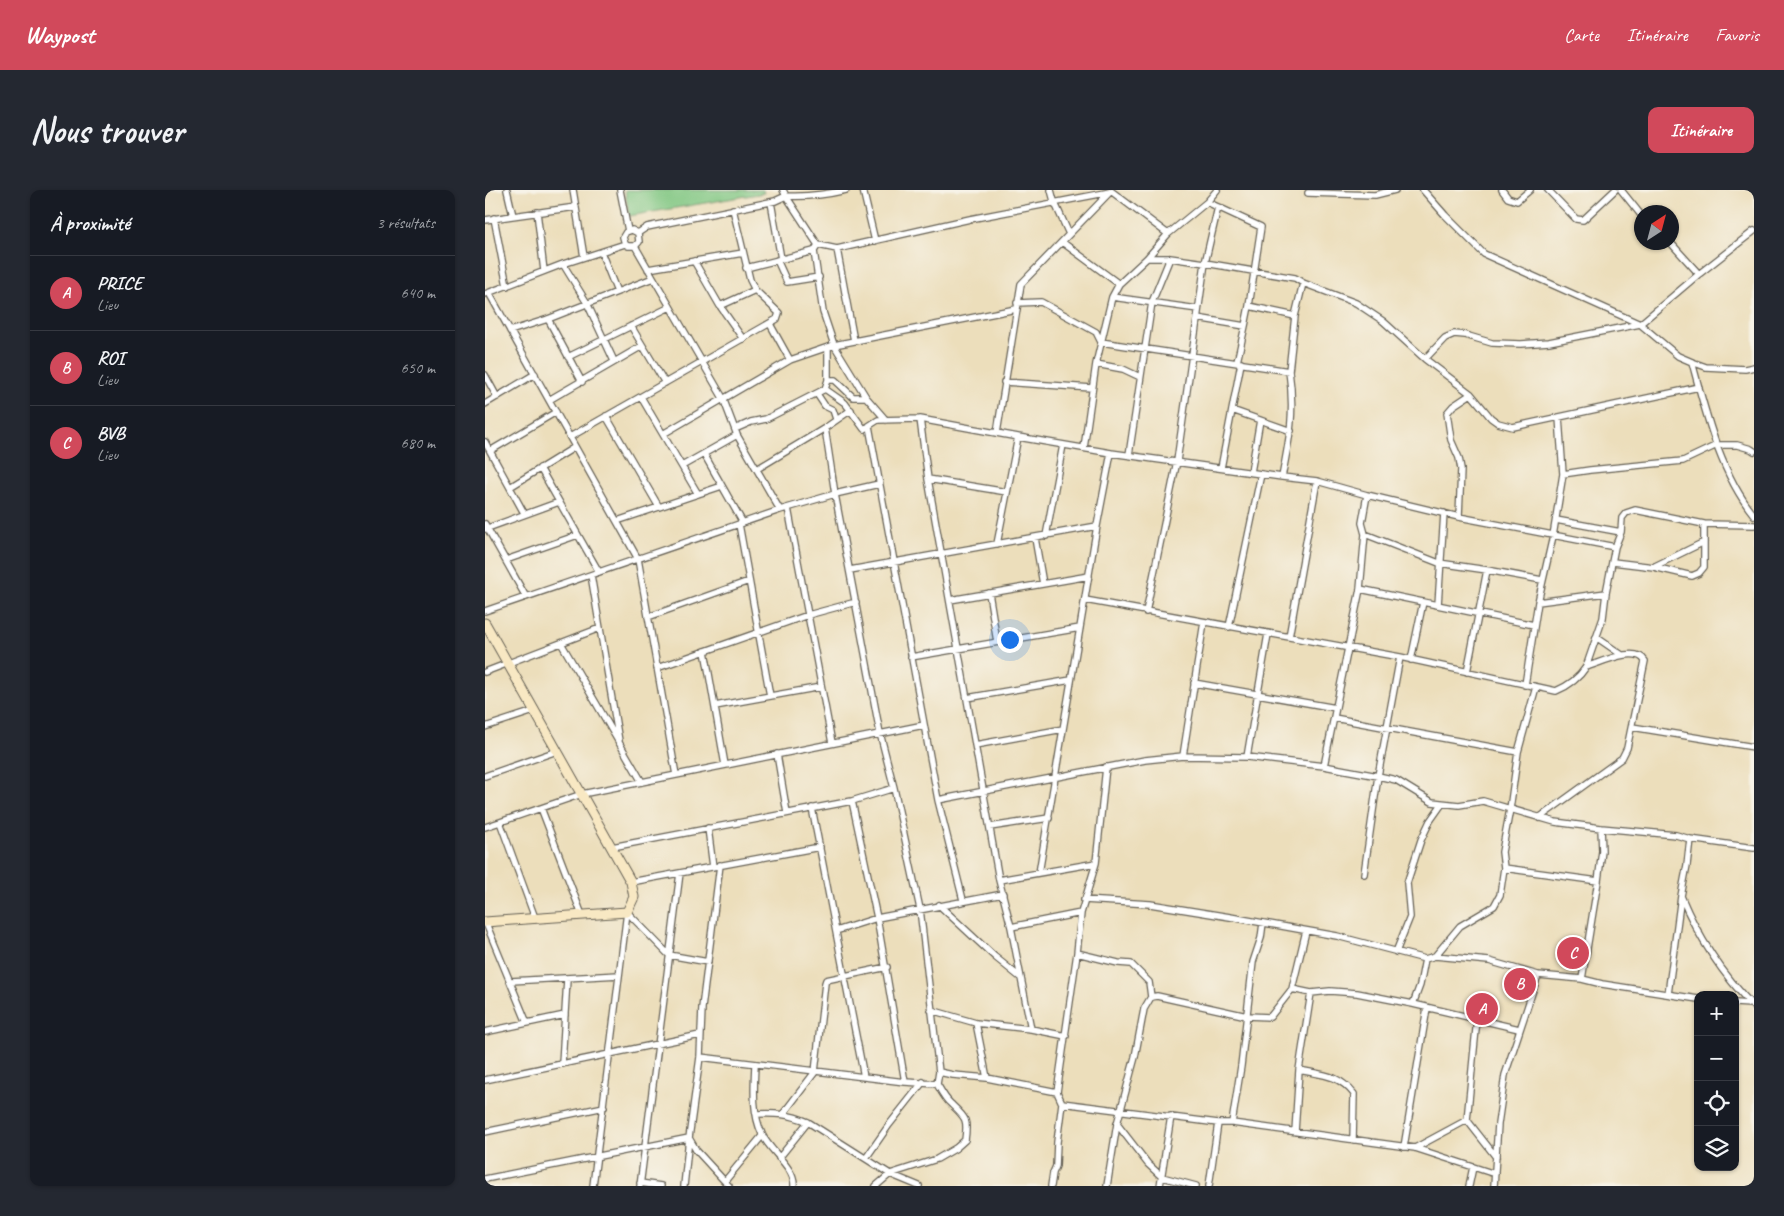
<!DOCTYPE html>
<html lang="fr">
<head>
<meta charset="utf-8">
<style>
	body { margin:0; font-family:Caveat,sans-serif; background:#242831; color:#f1f3f6 }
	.controls { position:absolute; right:15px; bottom:15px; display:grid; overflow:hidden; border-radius:10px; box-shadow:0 1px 4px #0004 }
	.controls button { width:45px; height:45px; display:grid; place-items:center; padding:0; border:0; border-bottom:1px solid #363941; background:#171b24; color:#f1f3f6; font:25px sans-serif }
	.compass { position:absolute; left:1149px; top:15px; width:45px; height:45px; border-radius:50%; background:#171b24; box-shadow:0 1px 4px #0004; rotate:36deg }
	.you { position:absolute; left:524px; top:449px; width:18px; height:18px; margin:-12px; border:4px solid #fff; border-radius:50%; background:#1a73e8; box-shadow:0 0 0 8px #1a73e833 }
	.badge { display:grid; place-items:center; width:32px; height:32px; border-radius:50%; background:#d1495b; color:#fff; font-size:16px; font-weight:700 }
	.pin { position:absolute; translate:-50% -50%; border:2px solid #fff; box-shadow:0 1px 5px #0006 }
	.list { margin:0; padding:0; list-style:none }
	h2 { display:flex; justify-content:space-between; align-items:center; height:65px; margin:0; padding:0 20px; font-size:21px }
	h2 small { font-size:16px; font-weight:400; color:#9ea1a6 }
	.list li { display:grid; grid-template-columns:32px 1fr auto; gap:15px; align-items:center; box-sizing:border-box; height:75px; padding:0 20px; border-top:1px solid #363941 }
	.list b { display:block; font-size:19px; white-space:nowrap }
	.list p { margin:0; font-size:16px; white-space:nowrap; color:#9ea1a6 }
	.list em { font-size:16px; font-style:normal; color:#9ea1a6 }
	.icon { flex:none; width:28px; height:28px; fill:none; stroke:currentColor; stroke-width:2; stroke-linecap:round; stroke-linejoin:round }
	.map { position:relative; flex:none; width:1269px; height:996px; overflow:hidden; border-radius:10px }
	header { display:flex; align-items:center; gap:30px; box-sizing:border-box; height:70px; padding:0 25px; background:#d1495b; color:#fff }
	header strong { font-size:24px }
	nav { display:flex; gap:28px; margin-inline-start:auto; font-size:18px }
	.intro { display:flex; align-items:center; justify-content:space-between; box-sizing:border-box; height:120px; padding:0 30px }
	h1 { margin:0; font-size:35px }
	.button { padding:12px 22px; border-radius:10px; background:#d1495b; color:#fff; font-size:18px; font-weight:700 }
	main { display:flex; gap:30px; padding:0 30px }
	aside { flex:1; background:#171b24; border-radius:10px; box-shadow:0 1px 4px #0004 }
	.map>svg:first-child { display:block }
</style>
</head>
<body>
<header>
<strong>Waypost</strong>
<nav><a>Carte</a><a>Itinéraire</a><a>Favoris</a></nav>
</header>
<div class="intro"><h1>Nous trouver</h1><a class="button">Itinéraire</a></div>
<main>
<aside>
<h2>À proximité<small>3 résultats</small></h2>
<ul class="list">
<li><span class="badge">A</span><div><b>PRICE</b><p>Lieu</p></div><em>640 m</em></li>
<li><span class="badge">B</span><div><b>ROI</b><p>Lieu</p></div><em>650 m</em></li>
<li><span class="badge">C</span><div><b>BVB</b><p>Lieu</p></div><em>680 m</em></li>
</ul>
</aside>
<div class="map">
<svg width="1269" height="996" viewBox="0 0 1269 996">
	<rect width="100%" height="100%" fill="#f7f3e8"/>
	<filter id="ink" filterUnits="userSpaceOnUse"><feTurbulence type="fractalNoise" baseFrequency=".02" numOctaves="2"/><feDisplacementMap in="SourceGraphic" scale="10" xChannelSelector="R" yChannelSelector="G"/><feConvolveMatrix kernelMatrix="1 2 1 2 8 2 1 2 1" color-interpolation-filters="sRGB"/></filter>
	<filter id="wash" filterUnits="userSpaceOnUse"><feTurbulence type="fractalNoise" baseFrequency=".0096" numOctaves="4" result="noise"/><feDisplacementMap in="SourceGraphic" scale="20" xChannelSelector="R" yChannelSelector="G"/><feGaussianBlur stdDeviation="1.12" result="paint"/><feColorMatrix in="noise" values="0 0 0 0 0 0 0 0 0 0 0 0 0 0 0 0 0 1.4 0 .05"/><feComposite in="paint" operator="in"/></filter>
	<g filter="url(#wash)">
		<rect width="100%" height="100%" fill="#ecdebb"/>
		<path fill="#7fc681" stroke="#4e714e" d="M140 0H278L279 3 144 26Z"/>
	</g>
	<g filter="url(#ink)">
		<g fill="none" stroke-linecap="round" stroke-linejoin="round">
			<defs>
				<path id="street" d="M22 0 28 26
					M88 0 99 67
					M135 0 143 41
					M298 0 301 6C322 7 340 5 361 0
					M378 0 390 51
					M566 0 569 11 584 44
					M938 0 960 25 999 64 1155 134 1193 166 1207 172 1221 177 1260 179 1269 177
					M1017 0 1023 8 1032 11 1045 0
					M1063 0 1091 29 1098 30 1130 0
					M1136 0 1156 25
					M823 3 890 5 910 0
					M286 12 296 69
					M722 12 776 37 764 116 810 126
					M733 17 720 73 810 88 818 93 871 113 898 131 940 169 986 204 1006 228 1013 233 1028 237 1214 197
					M52 22 59 81
					M9 28 22 96
					M0 30 91 17
					M153 43 162 37 290 11 301 6 333 55
					M683 44 722 12 732 0
					M577 52 634 94
					M1185 52 1214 84
					M150 56 238 208 252 245 295 320
					M352 59 369 151
					M116 62 132 102
					M292 70 302 92 334 87
					M209 71 235 116 258 149
					M78 74 102 113 129 171
					M261 78 329 61 333 55 352 59 485 29 625 2
					M163 79 258 63
					M4 103 153 369 191 585
					M0 104 78 74 140 54 143 56H150L154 52 153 43 147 40 141 42 138 47 140 54
					M627 107 713 119
					M532 113 556 112 611 142 616 152 804 181C810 221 805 247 797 287L776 284
					M235 116 270 100
					M712 128 760 136 752 172
					M63 129 97 192
					M285 134 305 170 349 155 338 122 329 61
					M146 136 180 193
					M760 136 764 116
					M25 141 63 129 168 88
					M83 167 185 117
					M940 169 960 148 969 144 980 145 1007 153 1036 154 1064 152 1155 134 1214 84 1269 41
					M1207 172C1221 224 1235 283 1269 325
					M611 174 638 179 655 187
					M804 181 810 126 818 93
					M0 185 12 207
					M343 190H350L368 207H381
					M519 192 607 198
					M340 199 343 190V158
					M332 204 340 216 348 220 351 229
					M156 207 213 304
					M64 210 157 156
					M0 214 50 184
					M747 220 806 241
					M121 226 174 317
					M1074 227 1078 284
					M435 229 443 289 514 690 526 737 546 839
					M401 230 381 207 349 155 531 119
					M384 236 453 610 478 710
					M250 239 266 232 281 229 340 199 360 213 379 239 393 230 435 229 533 247 626 263 776 284 744 437
					M512 243 536 94 626 1 683 44 662 68 634 94 627 107 611 174 599 258
					M178 244 305 170
					M85 247 292 129 294 123 270 100 265 90 248 19
					M0 252 39 323
					M5 261 71 222
					M219 264 258 333
					M644 265 667 112 685 68
					M197 276 252 245
					M55 278 114 382
					M736 278 756 173
					M272 279 340 238 366 220
					M766 282 775 230
					M797 287 832 291 882 305 974 327 1130 357
					M443 289 522 302
					M25 297 90 257
					M303 318 347 553
					M974 327 976 279 974 268 966 250 962 223 968 216 986 204
					M1071 330 1136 342
					M132 331 237 296
					M0 334 41 407
					M254 334 285 506
					M0 339 74 312
					M880 344 954 373 1002 380 1057 390
					M561 346 578 255
					M550 348 558 394
					M512 354 533 247
					M21 370 93 345
					M1128 372 1169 377 1207 386 1214 383 1219 377V334L1269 335
					M1170 376 1219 352
					M365 380 612 336
					M106 385 134 551
					M875 399 1049 435
					M504 403 512 452
					M465 410 604 386
					M600 410 915 467 1071 501C1083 496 1094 488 1101 477L1118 428 1121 403
					M1053 412 1121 403 1130 357 1136 342 1137 328 1141 323 1150 320 1219 334
					M953 415 959 323
					M0 421 295 320 350 304 394 294
					M661 422 692 271 720 73 685 68H662
					M163 427 264 391
					M804 447 832 291
					M1111 447 1137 465
					M76 453 157 592
					M220 461 240 575
					M426 467 595 438
					M926 470 938 412
					M172 478 323 425 371 412
					M0 482 115 438
					M982 482 1002 380
					M709 493 851 518
					M1040 495 1053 412 1068 346 1078 284 1105 280 1198 271 1232 255H1252L1266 259 1269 261
					M482 508 586 490
					M230 516 336 497
					M849 528 1033 562
					M0 537 49 521
					M1147 537 1269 557
					M490 555 578 539
					M292 564 302 623
					M698 566 719 432
					M762 567 783 444
					M839 576 875 399 880 344 877 333 882 305
					M0 586 72 561
					M453 610 660 570 698 566 762 567 839 576 893 586 911 590 947 612 974 615 998 611 1070 632 1116 638 1191 645 1205 649
					M367 611 392 728 420 892
					M56 618 97 725
					M327 618 379 887
					M1054 628 1137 568 1142 558 1160 471C1151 455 1115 473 1101 477
					M0 637 15 632
					M505 637 564 628
					M223 638 228 677
					M127 657 367 611 409 598
					M611 673 621 577
					M1019 678 1113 691 1117 661 1116 638
					M554 683 612 336 626 263
					M879 684 893 586 915 467
					M514 690 611 673 596 723 592 763 572 902 577 913 572 952 571 976 568 983 566 996
					M146 692 335 657
					M1196 706 1202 675 1205 649 1269 658
					M599 710 665 714 745 727 852 746 940 769 950 766 1004 771 1053 785 1097 789 1117 794 1213 809
					M454 715 510 767 536 788
					M142 722 184 765 223 772
					M50 728 15 632 97 604 439 535
					M0 731 42 833
					M526 737 596 723
					M351 741 392 728 518 704
					M911 762 925 727 922 693 936 650 945 631 957 614
					M592 763 633 773 646 774 664 792 666 807
					M950 766 975 736 1009 716 1015 705 1019 678 1017 662 1025 619 1033 562 1051 497
					M1097 789 1113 691
					M26 791 134 785
					M807 799 821 741
					M1183 804 1196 706C1213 747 1238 785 1269 817
					M1250 813 1266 814
					M928 814 1034 839
					M446 820 491 833 546 839 581 846
					M992 829 982 930 1011 967
					M491 833 502 888
					M0 842 80 825
					M215 867 420 892 452 894 454 882 435 719 409 598 395 543 350 304 340 238
					M77 874 82 789
					M270 875C269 897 267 923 277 944 284 961 310 977 309 996
					M814 880C838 885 853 884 869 904L868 950
					M454 882 468 885 502 888 572 902
					M0 890 215 845
					M577 913 733 933H747L930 958 1010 984
					M271 924C290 923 305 924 323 932L405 984 434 996
					M298 924 330 882 340 793 341 790 402 777
					M747 933 756 876 768 772 776 748 778 733
					M632 934 663 974 677 987 711 996
					M0 942 119 917
					M810 942 814 880 826 803
					M204 948 211 960 244 996
					M919 957 942 818
					M930 958 982 930
					M294 968 323 932
					M381 968 404 935 438 892
					M0 989 204 948
					M240 991 277 946
					M155 993 176 996
					M108 996 142 722
					M155 996 195 683
					M199 996 204 948 215 867 217 818 235 675
					M391 996 405 984 452 969 471 958 480 950C483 929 481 928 466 914 460 909 456 901 452 894
					M622 996 632 934 650 867 659 819 666 807 672 806 762 826 785 827 807 799 826 803 845 801 872 803 928 814 935 795 940 769
					M675 996 686 926
					M724 996 733 933
					M984 996 988 977
					M1009 996 1013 934 1020 885 1053 785"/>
				<path id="secondary" d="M0 433 146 692 149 707 142 722 0 732"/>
			</defs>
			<use href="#street" stroke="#656054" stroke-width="8"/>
			<use href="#secondary" stroke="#656054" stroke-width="11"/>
			<use href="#street" stroke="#fff" stroke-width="5.5"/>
			<use href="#secondary" stroke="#f8e8c3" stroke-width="9"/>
		</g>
	</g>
</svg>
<div class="controls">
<button>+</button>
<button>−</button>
<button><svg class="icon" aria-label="locate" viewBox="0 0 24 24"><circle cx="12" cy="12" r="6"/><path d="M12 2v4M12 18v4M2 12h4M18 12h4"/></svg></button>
<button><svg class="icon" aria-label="layers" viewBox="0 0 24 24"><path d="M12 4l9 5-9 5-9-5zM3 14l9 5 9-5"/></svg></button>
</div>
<svg class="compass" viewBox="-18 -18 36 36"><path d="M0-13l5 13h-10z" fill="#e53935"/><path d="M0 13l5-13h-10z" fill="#9ea1a6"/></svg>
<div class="you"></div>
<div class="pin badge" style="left:997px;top:819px">A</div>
<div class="pin badge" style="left:1035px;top:794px">B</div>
<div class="pin badge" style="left:1088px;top:763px">C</div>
</div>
</main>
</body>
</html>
